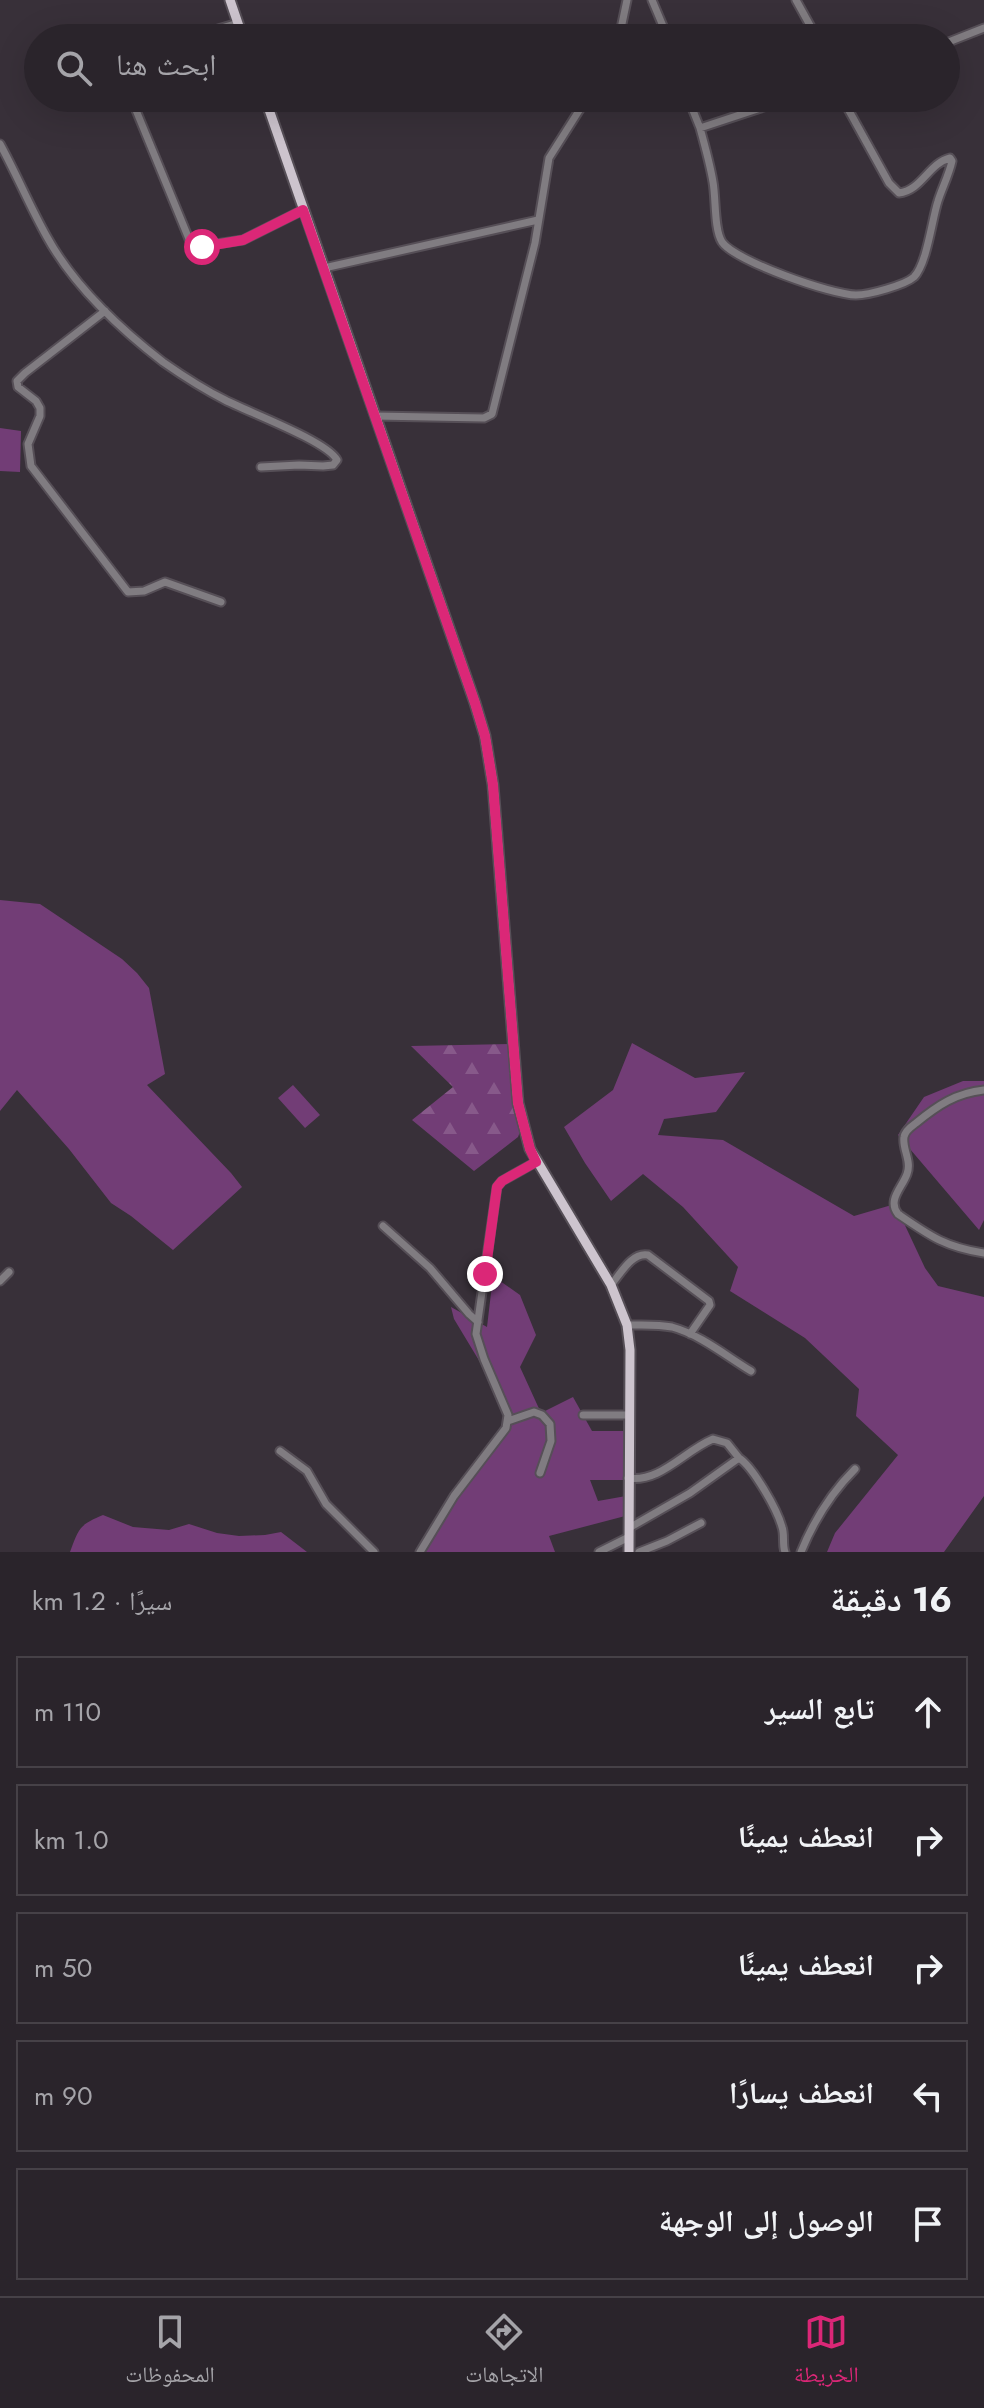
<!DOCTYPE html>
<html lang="ar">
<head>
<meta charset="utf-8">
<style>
	body { margin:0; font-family:Jost,"Noto Naskh Arabic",sans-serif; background:#322c33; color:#f1f3f6; direction:rtl }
	.stop { position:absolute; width:24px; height:24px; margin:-18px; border:6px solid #db2777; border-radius:50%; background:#fff }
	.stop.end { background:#db2777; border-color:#fff; box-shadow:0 2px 8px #0008 }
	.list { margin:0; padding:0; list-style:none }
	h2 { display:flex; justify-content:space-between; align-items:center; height:104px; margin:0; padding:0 32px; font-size:34px }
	h2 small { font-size:26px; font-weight:400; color:#a5a4a9 }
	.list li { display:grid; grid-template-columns:52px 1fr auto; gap:24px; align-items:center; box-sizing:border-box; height:112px; margin:0 16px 16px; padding:0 16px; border:2px solid #464147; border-radius:0px }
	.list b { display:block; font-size:30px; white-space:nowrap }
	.list em { font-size:26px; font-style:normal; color:#a5a4a9 }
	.icon { flex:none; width:44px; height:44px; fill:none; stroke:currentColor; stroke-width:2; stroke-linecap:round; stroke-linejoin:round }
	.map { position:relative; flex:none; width:984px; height:1552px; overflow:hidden; direction:ltr }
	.search { position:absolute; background:#2a242b; box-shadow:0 8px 32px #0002; left:24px; right:24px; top:24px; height:88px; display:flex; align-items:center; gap:20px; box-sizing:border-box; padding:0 28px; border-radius:44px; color:#a5a4a9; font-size:30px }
	.sheet { height:744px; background:#2a242b }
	nav { display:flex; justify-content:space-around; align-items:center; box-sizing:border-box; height:112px; border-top:2px solid #464147; background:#2a242b; font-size:22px; color:#a5a4a9 }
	nav a { display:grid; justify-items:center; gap:4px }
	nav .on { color:#db2777 }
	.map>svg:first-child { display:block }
</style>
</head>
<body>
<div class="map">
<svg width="984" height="1552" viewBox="0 0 984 1552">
	<defs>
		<pattern id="forest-firs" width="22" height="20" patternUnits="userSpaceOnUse" patternTransform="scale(2)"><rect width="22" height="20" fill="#723d76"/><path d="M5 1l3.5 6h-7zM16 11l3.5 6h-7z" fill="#87598a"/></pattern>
	</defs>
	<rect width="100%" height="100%" fill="#383039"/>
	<path fill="#723d76" d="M0 428 21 431 20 472 0 471Z
		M0 900 40 904 122 959 137 973 149 988 165 1074 147 1085 231 1173 242 1187 173 1250 131 1216 111 1203 69 1149 17 1090 0 1111Z
		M632 1043 695 1078 745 1072 716 1112 664 1119 658 1135 723 1140 854 1216 895 1204 925 1268 938 1286 984 1297V1496L944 1552H827L835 1533 898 1455 856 1416 859 1389 805 1338 730 1291 738 1267 683 1207 643 1174 611 1201 585 1163 564 1127 613 1090Z
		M963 1081H984V1220L979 1230 898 1135 924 1097Z
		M293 1085 320 1115 305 1128 278 1098Z
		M493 1276 520 1295 536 1335 520 1367 541 1413 573 1397 592 1431H625L638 1480H590L598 1501 626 1496 629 1515 549 1536 555 1552H420L507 1419 501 1397 454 1319 451 1307 487 1327Z
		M103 1515 133 1527 169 1530 189 1524 217 1533 239 1536 265 1535 281 1532 307 1552H70C79 1528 79 1525 103 1515Z"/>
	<path fill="url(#forest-firs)" d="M512 1044 521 1129 518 1137 474 1171 412 1120 453 1087 411 1046Z"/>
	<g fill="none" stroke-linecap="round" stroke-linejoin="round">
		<defs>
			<path id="minor" d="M652 0 668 38
				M796 0 817 38
				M188 38 238 23
				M619 38 627 0
				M946 43 984 28
				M131 98 189 239 196 247 243 240 303 210
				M688 98 700 128 791 98
				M700 128C705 146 710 164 713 182 716 198 714 230 722 242 735 261 832 295 856 295 869 295 905 285 914 277 927 264 932 219 938 201 942 188 949 175 952 161L950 158C929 163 921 191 899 193L889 183 842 98
				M0 144C17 175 30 207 47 237 74 286 119 328 163 362 183 376 203 389 225 400 248 412 327 441 337 460L333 465 323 466 299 465 261 467
				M324 268 538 220
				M105 311 25 373 17 381 18 387 36 401 40 408V416L28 444 31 466 128 592 144 591 165 582 221 602
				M375 416 484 418 492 414 535 243 549 158 587 98
				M984 1090C956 1093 938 1105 916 1123 912 1126 905 1130 904 1137 902 1149 912 1161 907 1174 902 1188 887 1200 898 1214 930 1236 945 1247 984 1253
				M383 1226 430 1268 469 1314 478 1322
				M0 1281 9 1272
				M611 1285C621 1273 632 1252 648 1255L709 1301 710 1305 690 1334
				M627 1325C642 1325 657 1324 672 1327 701 1335 726 1356 751 1371
				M583 1415H629
				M508 1421 534 1412 542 1415 550 1424 551 1441 540 1473
				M280 1451 307 1471 326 1504 374 1552
				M628 1478C660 1483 684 1451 713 1439L727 1443 739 1458
				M629 1528 690 1493 739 1458C753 1467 777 1509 782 1527 785 1535 782 1544 785 1552
				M420 1552 454 1496 506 1428 508 1415 484 1359 476 1334 497 1187 502 1181 536 1162
				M599 1552 629 1537
				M639 1552 667 1541 701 1523
				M801 1552C814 1520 831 1493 855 1469"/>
			<path id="major" d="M230 0 243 38
				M265 98 475 703 485 736 493 785 518 1103 530 1149 611 1285 627 1325 630 1350 629 1552"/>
		</defs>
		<use href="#minor" stroke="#564f57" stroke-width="11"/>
		<use href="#major" stroke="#564f57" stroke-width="13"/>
		<use href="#minor" stroke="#807c81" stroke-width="7"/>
		<use href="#major" stroke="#cdc4ce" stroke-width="9"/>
	</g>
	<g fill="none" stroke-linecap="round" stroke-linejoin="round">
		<path stroke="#db2777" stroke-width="10" d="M202 247 243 240 303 210 475 703 485 736 493 785 518 1103 530 1149 536 1162 502 1181 497 1187 485 1274"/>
	</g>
</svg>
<div class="stop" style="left:202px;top:247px"></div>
<div class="stop end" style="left:485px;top:1274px"></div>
<div class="search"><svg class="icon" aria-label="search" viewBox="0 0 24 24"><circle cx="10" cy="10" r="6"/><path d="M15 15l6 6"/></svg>ابحث هنا</div>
</div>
<section class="sheet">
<h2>16 دقيقة<small>سيرًا · 1.2 km</small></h2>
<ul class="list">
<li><svg class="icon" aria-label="ahead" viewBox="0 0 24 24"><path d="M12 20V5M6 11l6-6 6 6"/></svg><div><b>تابع السير</b></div><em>110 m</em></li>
<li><svg class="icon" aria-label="right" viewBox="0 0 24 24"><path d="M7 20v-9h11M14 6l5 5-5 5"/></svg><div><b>انعطف يمينًا</b></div><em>1.0 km</em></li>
<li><svg class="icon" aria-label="right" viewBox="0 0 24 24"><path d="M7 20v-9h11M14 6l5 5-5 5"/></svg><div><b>انعطف يمينًا</b></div><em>50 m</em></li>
<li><svg class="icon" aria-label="left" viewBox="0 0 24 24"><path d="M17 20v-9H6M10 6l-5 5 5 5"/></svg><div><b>انعطف يسارًا</b></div><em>90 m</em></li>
<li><svg class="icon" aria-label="arrive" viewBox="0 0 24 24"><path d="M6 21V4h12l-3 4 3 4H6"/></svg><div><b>الوصول إلى الوجهة</b></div></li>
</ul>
</section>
<nav>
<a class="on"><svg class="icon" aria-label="map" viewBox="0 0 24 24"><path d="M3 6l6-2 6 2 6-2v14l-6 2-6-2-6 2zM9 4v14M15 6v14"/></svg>الخريطة</a>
<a><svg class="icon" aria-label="directions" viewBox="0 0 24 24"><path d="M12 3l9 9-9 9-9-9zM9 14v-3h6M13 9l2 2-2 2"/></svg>الاتجاهات</a>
<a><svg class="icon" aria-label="saved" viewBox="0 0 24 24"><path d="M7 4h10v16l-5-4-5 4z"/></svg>المحفوظات</a>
</nav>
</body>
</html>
